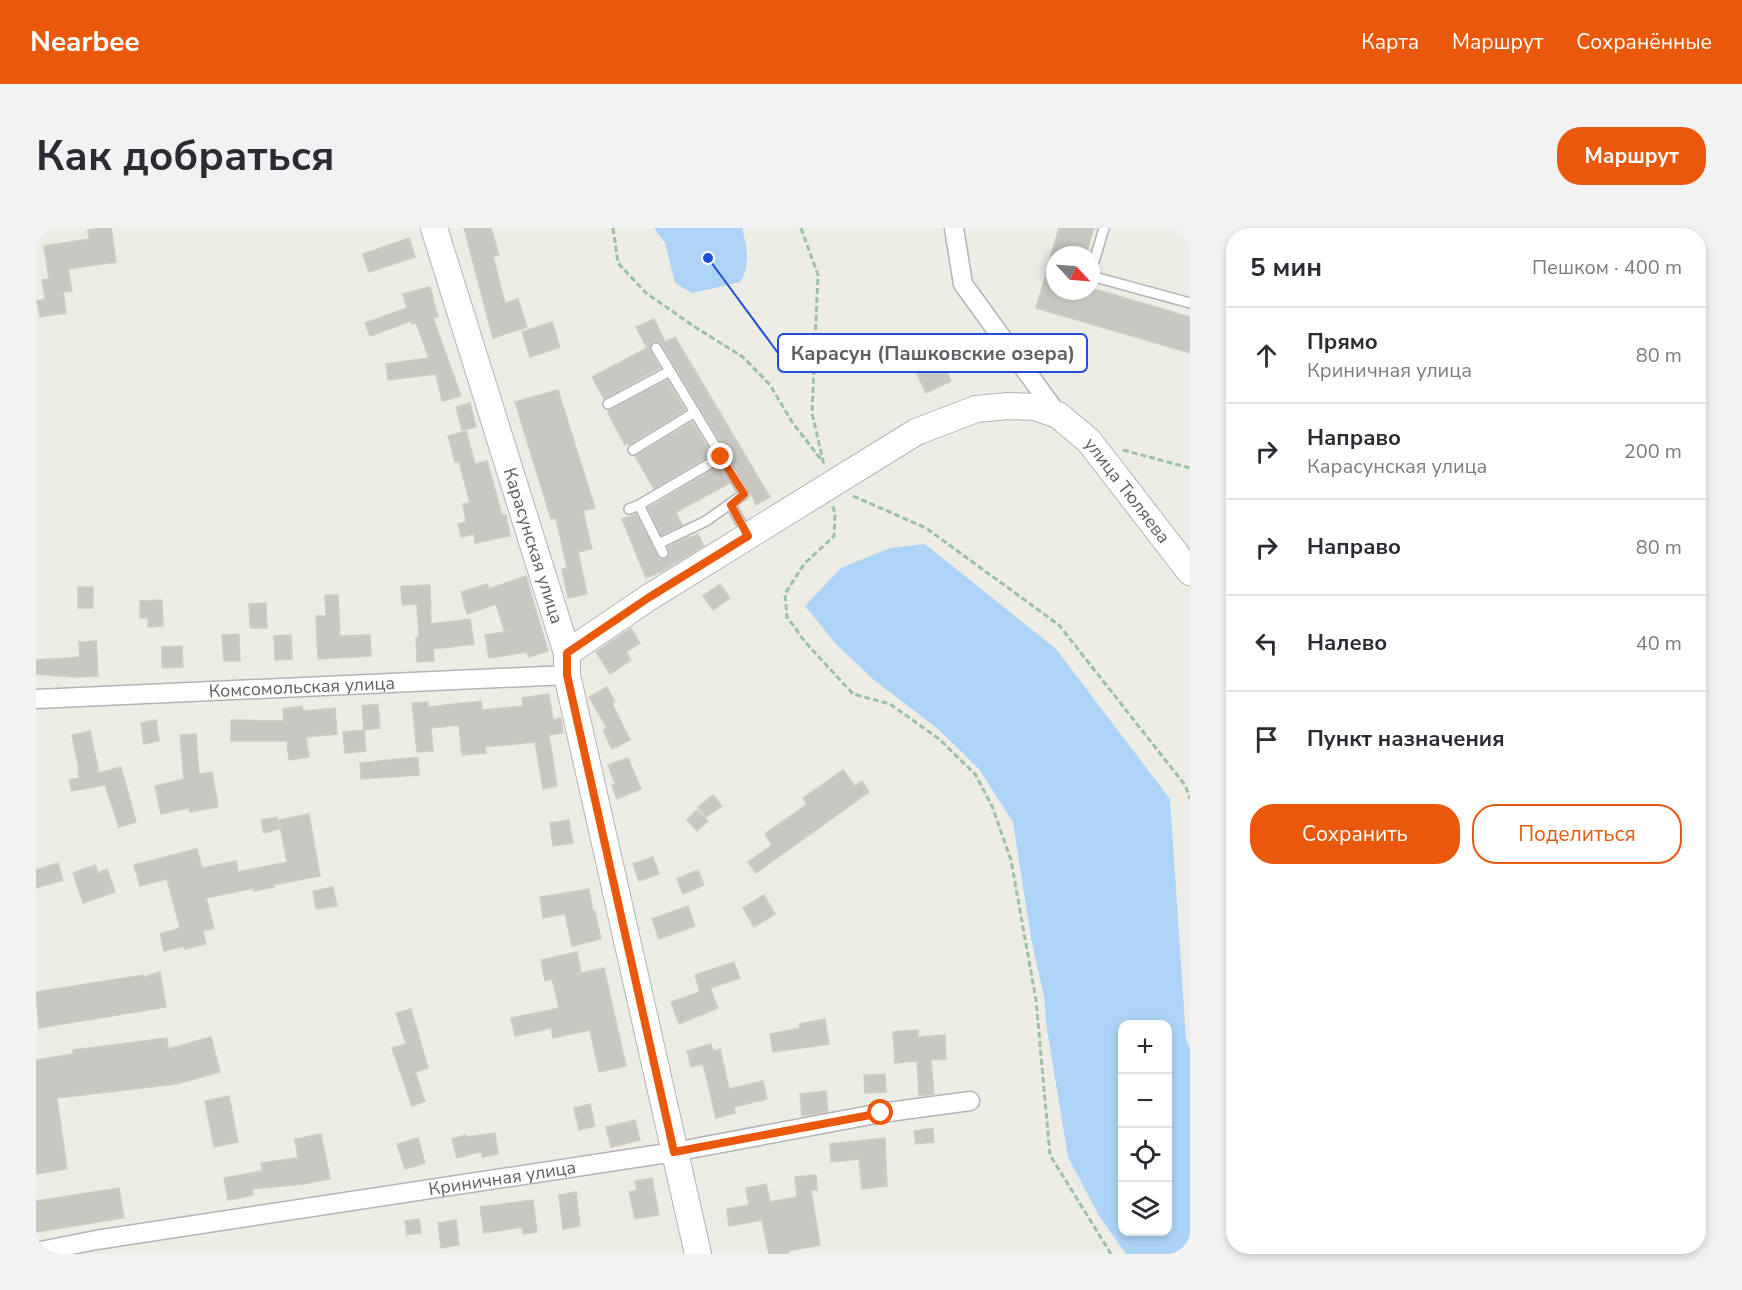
<!DOCTYPE html>
<html lang="ru">
<head>
<meta charset="utf-8">
<style>
	body { margin:0; font-family:"Nunito Sans",sans-serif; background:#f2f2f3; color:#2b2b33 }
	.controls { position:absolute; right:18px; bottom:18px; display:grid; overflow:hidden; border-radius:12px; box-shadow:0 3px 9px #0003 }
	.controls button { width:54px; height:54px; display:grid; place-items:center; padding:0; border:0; border-bottom:2px solid #e1e1e2; background:#fff; color:#2b2b33; font:30px sans-serif }
	.compass { position:absolute; left:1010px; top:18px; width:54px; height:54px; border-radius:50%; background:#fff; box-shadow:0 3px 9px #0003; rotate:116deg }
	.stop { position:absolute; width:18px; height:18px; margin:-14px; border:4px solid #ea580c; border-radius:50%; background:#fff }
	.stop.end { background:#ea580c; border-color:#fff; box-shadow:0 2px 6px #0008 }
	.list { margin:0; padding:0; list-style:none }
	h2 { display:flex; justify-content:space-between; align-items:center; height:78px; margin:0; padding:0 24px; font-size:26px }
	h2 small { font-size:20px; font-weight:400; color:#7c7c81 }
	.list li { display:grid; grid-template-columns:39px 1fr auto; gap:18px; align-items:center; box-sizing:border-box; height:96px; padding:0 24px; border-top:2px solid #e1e1e2 }
	.list b { display:block; font-size:22px; white-space:nowrap }
	.list p { margin:0; font-size:20px; white-space:nowrap; color:#7c7c81 }
	.list em { font-size:20px; font-style:normal; color:#7c7c81 }
	.actions { display:flex; gap:12px; padding:18px 24px }
	.actions a { flex:1; padding:14px 0; border:2px solid #ea580c; border-radius:24px; text-align:center; font-size:21px; color:#ea580c }
	.actions .main { background:#ea580c; color:#fff }
	.icon { flex:none; width:33px; height:33px; fill:none; stroke:currentColor; stroke-width:2; stroke-linecap:round; stroke-linejoin:round }
	.map { position:relative; flex:none; width:1154px; height:1026px; overflow:hidden; border-radius:24px }
	header { display:flex; align-items:center; gap:36px; box-sizing:border-box; height:84px; padding:0 30px; background:#ea580c; color:#fff }
	header strong { font-size:28px }
	nav { display:flex; gap:33px; margin-inline-start:auto; font-size:21px }
	.intro { display:flex; align-items:center; justify-content:space-between; box-sizing:border-box; height:144px; padding:0 36px }
	h1 { margin:0; font-size:42px }
	.button { padding:15px 27px; border-radius:24px; background:#ea580c; color:#fff; font-size:21px; font-weight:700 }
	main { display:flex; gap:36px; padding:0 36px }
	aside { flex:1; background:#fff; border-radius:24px; box-shadow:0 3px 9px #0003 }
	.map>svg:first-child { display:block }
</style>
</head>
<body>
<header>
<strong>Nearbee</strong>
<nav><a>Карта</a><a>Маршрут</a><a>Сохранённые</a></nav>
</header>
<div class="intro"><h1>Как добраться</h1><a class="button">Маршрут</a></div>
<main>
<div class="map">
<svg width="1154" height="1026" viewBox="0 0 1154 1026">
	<rect width="100%" height="100%" fill="#edece5"/>
	<path fill="#add4f6" fill-rule="evenodd" d="M618 0H706C711 19 715 37 704 54L656 65 639 55 629 15Z
		M889 316 1020 421 1134 571 1150 811 1154 820V1026H1090L1063 988 1032 929 1011 801 1008 768 995 710 977 594 943 541 902 501 838 452 800 416 769 378 805 340 854 320ZM1086 796H1132V1004H1086Z"/>
	<path fill="#c9c7c2" stroke="#d1cdc4" stroke-width="1.5" d="M63 0H75L80 34 32 41 36 63 27 64 30 85 4 89 1 73 9 71 6 52 13 51 8 18 53 11 52 2Z
		M428 0H455L463 27 457 28 469 75 482 71 491 99 457 110Z
		M1023 0H1058L1050 27H1015Z
		M373 10 379 29 333 44 327 26Z
		M1015 28 1019 29V63H1055V60L1154 89V125L1000 80Z
		M394 59 402 89 397 90 425 168 406 173 400 146 352 152 350 136 393 130 380 95 376 96 375 93 334 108 329 95 371 80 367 66Z
		M618 91 629 114 639 109 734 269 720 277 714 263 624 114 616 115 613 121 624 140 568 171 556 149 611 120 600 99Z
		M516 94 524 119 494 129 486 104Z
		M906 132 915 153 890 165 880 144Z
		M631 152 649 182 593 217 592 215 589 217 572 185 573 182Z
		M522 162 559 280 547 283 556 321 542 324 551 366 532 370 526 341 531 340 520 290 515 291 479 174Z
		M434 175 440 199 426 202 420 179Z
		M656 194 676 226 618 261 599 228Z
		M430 203 439 236 451 233 466 287H470L474 308 439 315 438 306 425 309 422 296 430 294 427 276 434 275 423 233 419 234 412 208Z
		M683 238 694 255 640 284 646 297 625 307 612 280Z
		M600 286 624 331H629L633 328 632 319 653 309 654 310 662 306 668 318 626 343 610 350 586 291Z
		M490 348 512 423 493 429 491 424 453 430 449 407 469 404 460 376 431 386 425 364 451 356 453 361Z
		M684 356 694 370 677 382 667 368Z
		M394 357 395 396 434 391 438 416 397 421 398 433 381 434 380 409H383L381 376 366 377 365 358Z
		M42 359H57V380H42Z
		M289 367H302L304 408 334 407 335 428 282 431 280 388H290Z
		M126 372 127 398 112 399V390H104V373Z
		M230 375 231 400H214L213 376Z
		M595 400 604 415 590 424 595 432 574 446 560 424Z
		M203 406 204 433H188L186 407Z
		M255 407 256 431 239 432 238 408Z
		M60 413 62 448 38 449 0 446V432L44 429 43 414Z
		M146 418 147 439 126 440V419Z
		M571 459 579 474 576 475 594 512 576 521 567 502 571 500 553 469Z
		M513 466 517 492 525 490 527 505 513 507 521 558 507 561 499 514 449 519 450 525 426 527 423 497 395 500 397 523 381 524 376 475 392 474V479L445 473 446 482 487 478 486 470Z
		M342 476 344 500 328 502 326 478Z
		M266 478 267 483 299 480 301 506 270 509 273 529 253 532 251 513H195V492L248 493 247 481Z
		M120 492 123 513 108 516 105 495Z
		M328 502 330 523 309 525 307 504Z
		M54 503 63 545 85 539 100 594 83 599 69 557 36 563 33 552 43 550 42 542H43L36 507Z
		M160 506 163 546 176 544 182 579 154 584 153 580 125 586 119 558 148 551 144 507Z
		M382 529 383 547 325 551 324 535Z
		M592 530 605 561 581 571 576 557 579 556 572 537Z
		M807 542 819 558 826 553 833 564 720 645 712 634 736 617 729 606 771 576 767 570Z
		M677 567 686 578 670 589 662 579Z
		M661 582 672 593 661 603 651 592Z
		M273 586 284 648 237 657 238 659 218 663V660L170 670 178 700 167 703 170 716 149 721 148 718 128 723 124 706 144 700 131 651 104 658 98 637 161 621 166 640 200 633 202 644 251 634 243 592Z
		M241 589 244 601 228 605 225 592Z
		M533 592 537 615 517 618 514 595Z
		M617 629 623 646 603 653 597 636Z
		M22 635 27 652 0 660V642Z
		M59 637 62 645 71 641 79 664 47 675 37 645Z
		M662 642 668 657 647 666 641 651Z
		M297 659 301 678 280 681 277 663Z
		M553 661 557 684 559 683 565 711 536 718 529 686 507 690 504 669Z
		M728 667 739 686 718 699 707 680Z
		M652 678 659 698 623 711 616 691Z
		M541 724 545 745 568 740 590 838 563 844 554 802 517 810 515 800 479 808 475 790 523 780 516 751 509 753 505 732Z
		M698 734 704 750 674 760 682 780 643 796 635 774 664 764 659 747Z
		M124 744 130 779 3 800 0 764 107 747 108 749Z
		M375 781 392 840 379 844 389 873 376 878 356 820 370 816 360 785Z
		M789 791 793 816 737 824 734 806 764 800 763 796Z
		M882 802V809L909 807 910 831 895 832 898 866 883 868 881 833 859 835 857 804Z
		M175 809 184 844 140 856 21 870 31 941 0 946V832L37 826V822L131 810 132 821Z
		M675 816 677 823 684 821 693 861 727 853 731 871 698 879 699 885 680 890 667 836 655 839 651 823Z
		M849 846 850 864 829 865 828 847Z
		M790 863 792 884 766 888 764 866Z
		M193 868 202 914 178 919 169 873Z
		M554 876 559 898 543 902 538 880Z
		M599 892 604 912 575 919 570 899Z
		M897 900 898 914 880 916 878 903Z
		M459 905 462 926 446 929V923L421 930 416 911 430 907V909Z
		M285 906 294 951 268 956 216 961 217 967 192 972 188 950 226 943 225 935 262 930 259 911Z
		M382 910 389 935 369 941 361 916Z
		M849 910 851 958 826 961 823 931 795 934 794 916Z
		M780 947 781 962H775L784 1017 752 1023 753 1026H733L726 992 693 998 691 981 713 977 710 960 730 956 734 974 761 969 759 949Z
		M616 950 623 987 599 991 593 964 601 962 599 953Z
		M83 960 88 990 0 1004V973Z
		M540 964 544 998 527 1001 523 967Z
		M497 972 501 1004 487 1006 486 999 448 1005 444 979Z
		M383 991 385 1005 371 1007 369 993Z
		M420 992 423 1017 405 1020 402 995Z"/>
	<g fill="none" stroke-linecap="round" stroke-linejoin="round">
		<defs>
			<path id="lane" d="M1055 44 1068 0
				M1055 48 1154 75
				M620 120 708 266 670 293 622 316
				M572 176 634 143
				M597 222 659 184
				M603 277 627 325
				M695 277 711 306
				M593 281 603 277 685 229"/>
			<g id="street">
				<path d="M918 0 927 56 1022 187"/>
				<path id="s1" d="M0 471 531 447"/>
				<path id="s2" d="M0 1024 60 1012 638 924 845 885 934 873"/>
			</g>
			<g id="secondary">
				<path id="s3" d="M398 0 531 425V447L662 1026"/>
				<path id="s4" d="M531 425 612 370 880 204 940 181 972 178 999 179 1022 187 1053 213 1154 344"/>
			</g>
		</defs>
		<use href="#lane" stroke="#b2b5b8" stroke-width="12"/>
		<use href="#street" stroke="#b2b5b8" stroke-width="21"/>
		<use href="#secondary" stroke="#b1b4b8" stroke-width="28"/>
		<path stroke="#9dc1a7" stroke-width="3" stroke-dasharray="6 3" stroke-linecap="butt" d="M577 0 582 35 610 65 659 99 707 129 734 157 756 194 787 234
			M765 0 782 47 776 185 788 237
			M1087 222 1154 240
			M817 268 890 300 1023 397 1149 557 1154 571
			M797 278 799 287 798 308 768 336 749 366 751 389 770 415 817 466 854 476 903 511 939 546 956 578 975 632 1000 772 1014 927 1075 1026"/>
		<use href="#lane" stroke="#fff" stroke-width="9"/>
		<use href="#street" stroke="#fff" stroke-width="18"/>
		<use href="#secondary" stroke="#fff" stroke-width="26"/>
	</g>
	<g fill="none" stroke-linecap="round" stroke-linejoin="round">
		<path stroke="#ea580c" stroke-width="8" d="M685 229 708 266 695 277 712 308 612 370 531 425V447L638 924 845 885"/>
	</g>
	<g text-anchor="middle" dominant-baseline="central" stroke-width="6" stroke-linejoin="round" paint-order="stroke">
		<g font-size="18" fill="#5d6064" stroke="#fff">
			<text stroke="none"><textPath href="#s4" startOffset="664">улица Тюляева</textPath></text>
			<text stroke="none"><textPath href="#s3" startOffset="333">Карасунская улица</textPath></text>
			<text stroke="none"><textPath href="#s1" startOffset="266">Комсомольская улица</textPath></text>
			<text stroke="none"><textPath href="#s2" startOffset="472">Криничная улица</textPath></text>
		</g>
	</g>
	<path fill="none" stroke="#1d4ed8" stroke-width="2" d="M672 30L742 125"/>
	<circle fill="#1d4ed8" stroke="#fff" stroke-width="2" cx="672" cy="30" r="6"/>
	<rect fill="#fff" stroke="#1d4ed8" stroke-width="2" x="742" y="106" width="309" height="38" rx="6"/>
	<g font-size="20" text-anchor="middle" font-weight="bold" fill="#5d6064">
		<text x="897" y="132">Карасун (Пашковские озера)</text>
	</g>
</svg>
<div class="controls">
<button>+</button>
<button>−</button>
<button><svg class="icon" aria-label="locate" viewBox="0 0 24 24"><circle cx="12" cy="12" r="6"/><path d="M12 2v4M12 18v4M2 12h4M18 12h4"/></svg></button>
<button><svg class="icon" aria-label="layers" viewBox="0 0 24 24"><path d="M12 4l9 5-9 5-9-5zM3 14l9 5 9-5"/></svg></button>
</div>
<svg class="compass" viewBox="-18 -18 36 36"><path d="M0-13l5 13h-10z" fill="#e53935"/><path d="M0 13l5-13h-10z" fill="#7c7c81"/></svg>
<div class="stop" style="left:845px;top:885px"></div>
<div class="stop end" style="left:685px;top:229px"></div>
</div>
<aside>
<h2>5 мин<small>Пешком · 400 m</small></h2>
<ul class="list">
<li><svg class="icon" aria-label="ahead" viewBox="0 0 24 24"><path d="M12 20V5M6 11l6-6 6 6"/></svg><div><b>Прямо</b><p>Криничная улица</p></div><em>80 m</em></li>
<li><svg class="icon" aria-label="right" viewBox="0 0 24 24"><path d="M7 20v-9h11M14 6l5 5-5 5"/></svg><div><b>Направо</b><p>Карасунская улица</p></div><em>200 m</em></li>
<li><svg class="icon" aria-label="right" viewBox="0 0 24 24"><path d="M7 20v-9h11M14 6l5 5-5 5"/></svg><div><b>Направо</b></div><em>80 m</em></li>
<li><svg class="icon" aria-label="left" viewBox="0 0 24 24"><path d="M17 20v-9H6M10 6l-5 5 5 5"/></svg><div><b>Налево</b></div><em>40 m</em></li>
<li><svg class="icon" aria-label="arrive" viewBox="0 0 24 24"><path d="M6 21V4h12l-3 4 3 4H6"/></svg><div><b>Пункт назначения</b></div></li>
</ul>
<div class="actions"><a class="main">Сохранить</a><a>Поделиться</a></div>
</aside>
</main>
</body>
</html>
